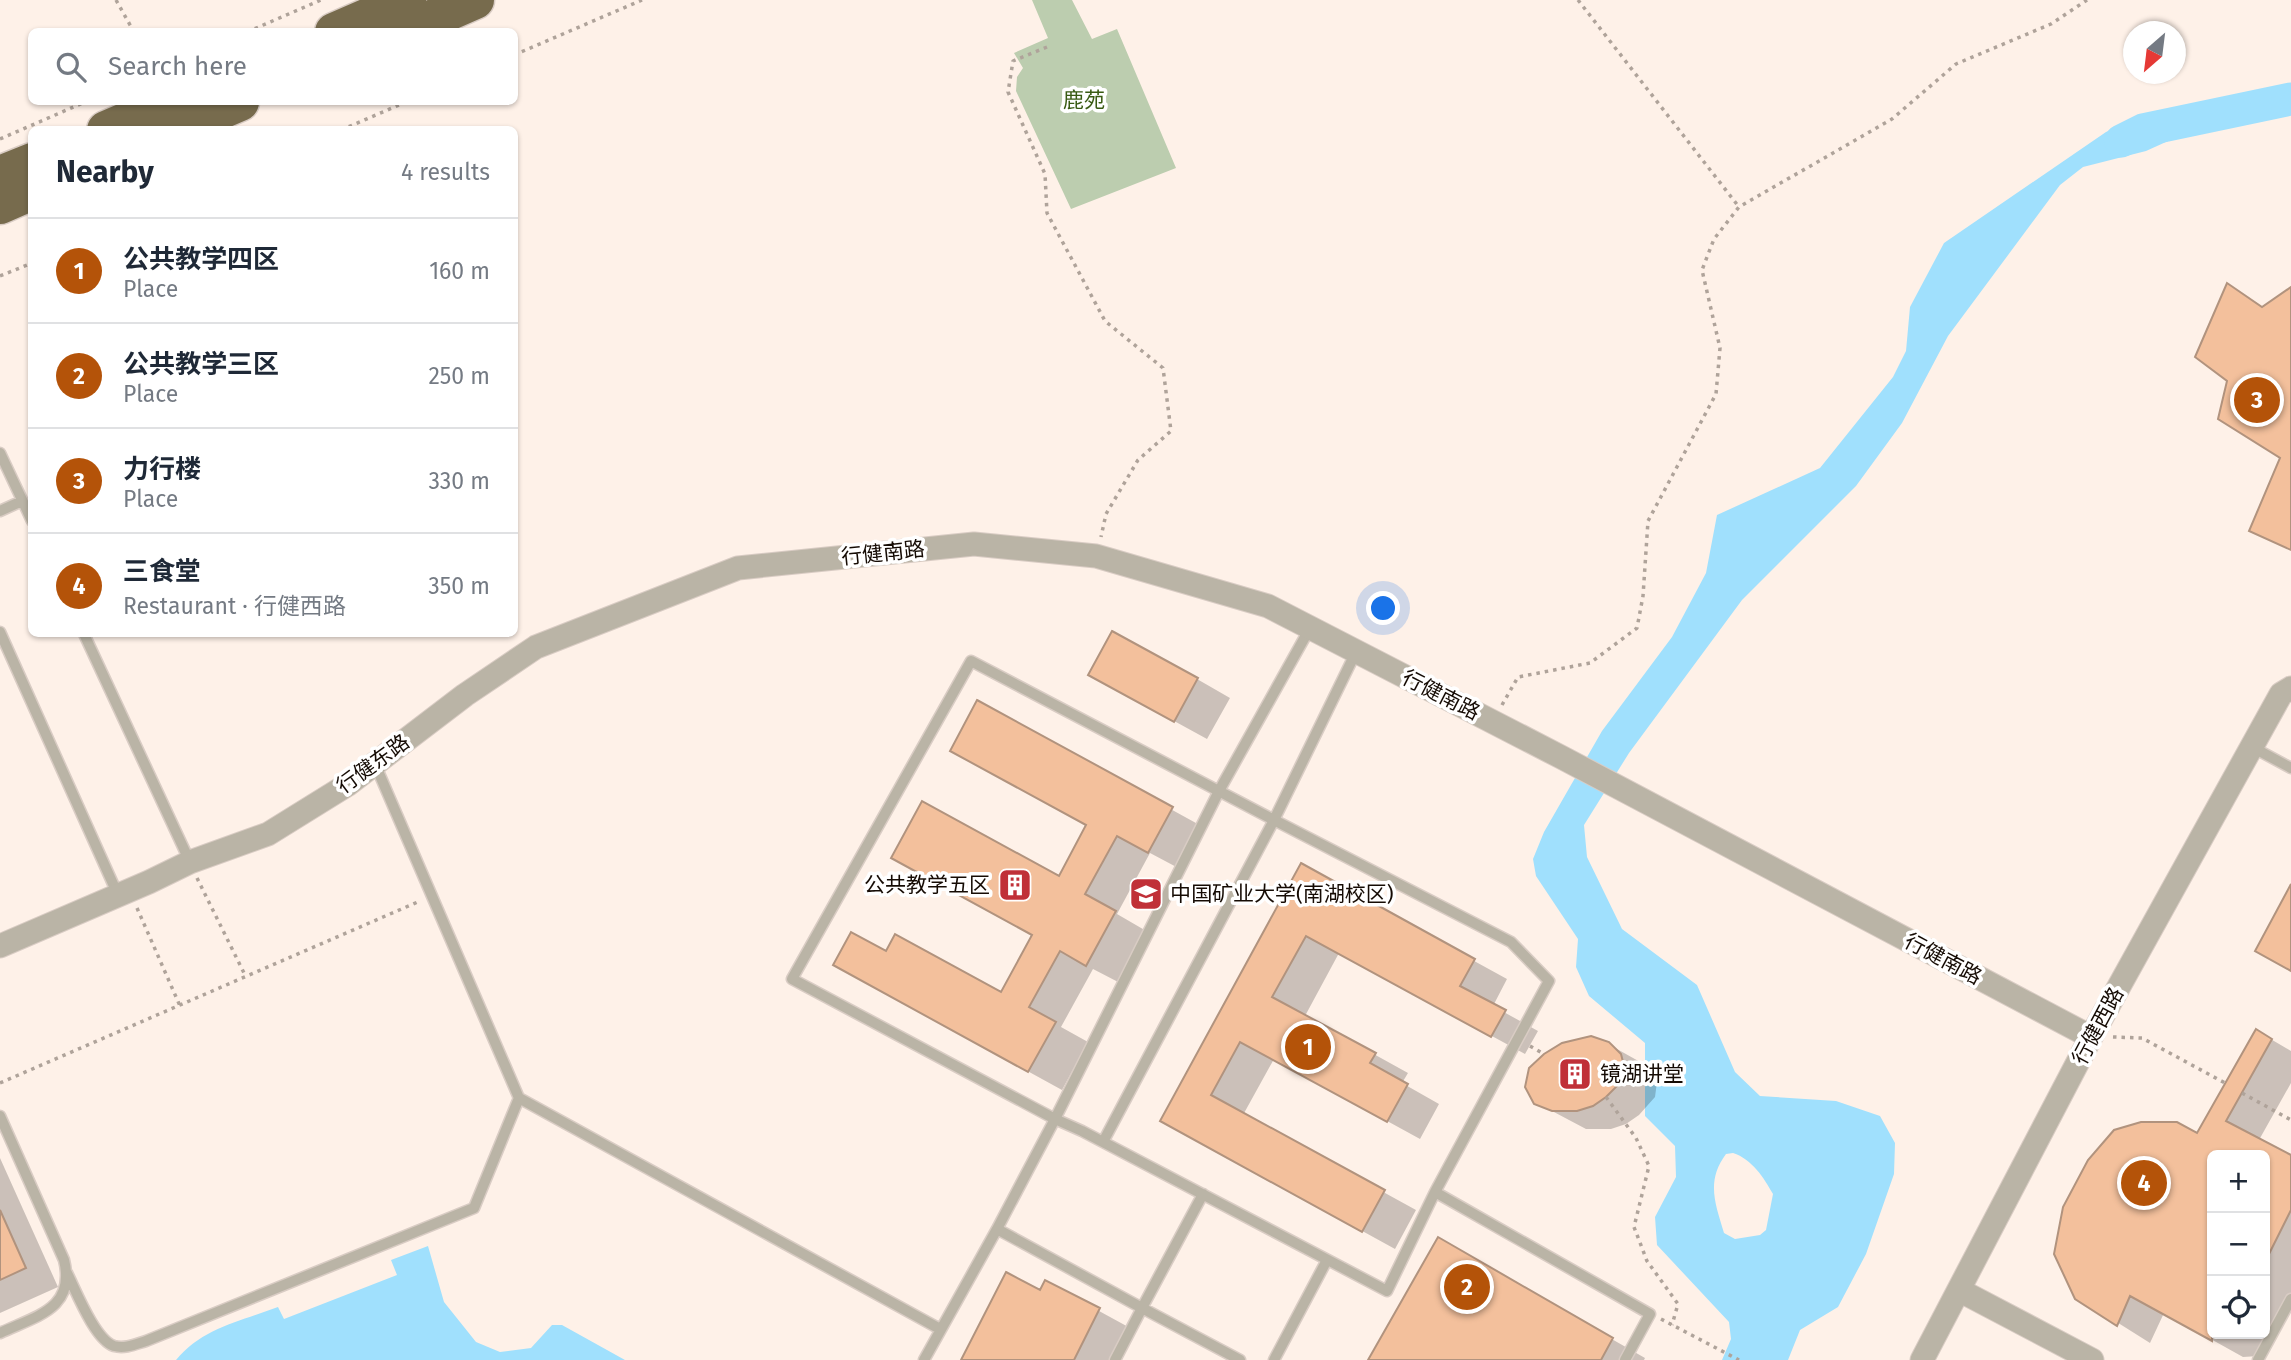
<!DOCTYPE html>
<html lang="en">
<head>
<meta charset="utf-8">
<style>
	body { margin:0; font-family:"Fira Sans","Noto Sans SC",sans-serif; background:#f2f2f3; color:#1f2937 }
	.controls { position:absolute; right:21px; bottom:21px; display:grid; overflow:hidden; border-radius:10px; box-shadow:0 2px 5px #0004 }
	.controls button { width:63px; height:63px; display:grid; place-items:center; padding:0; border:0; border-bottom:2px solid #e0e1e3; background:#fff; color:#1f2937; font:35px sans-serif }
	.compass { position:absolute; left:2123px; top:21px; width:63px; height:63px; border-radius:50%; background:#fff; box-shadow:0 2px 5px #0004; rotate:208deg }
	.you { position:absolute; left:1384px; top:609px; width:24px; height:24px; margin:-18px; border:5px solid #fff; border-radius:50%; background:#1a73e8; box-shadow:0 0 0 10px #1a73e833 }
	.badge { display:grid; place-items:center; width:46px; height:46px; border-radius:50%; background:#b45309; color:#fff; font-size:23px; font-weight:700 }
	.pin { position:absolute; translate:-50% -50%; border:4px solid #fff; box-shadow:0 2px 7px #0006 }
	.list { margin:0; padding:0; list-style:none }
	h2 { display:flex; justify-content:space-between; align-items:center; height:91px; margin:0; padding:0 28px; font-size:30px }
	h2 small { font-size:23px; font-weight:400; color:#747a83 }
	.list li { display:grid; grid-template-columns:46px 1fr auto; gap:21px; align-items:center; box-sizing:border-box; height:105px; padding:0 28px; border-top:2px solid #e0e1e3 }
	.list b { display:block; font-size:26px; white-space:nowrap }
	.list p { margin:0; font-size:23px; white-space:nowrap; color:#747a83 }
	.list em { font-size:23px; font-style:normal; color:#747a83 }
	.icon { flex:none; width:38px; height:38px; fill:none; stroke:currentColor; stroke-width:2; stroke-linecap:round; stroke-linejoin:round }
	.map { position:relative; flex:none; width:2291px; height:1360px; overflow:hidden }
	.search { position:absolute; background:#fff; box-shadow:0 2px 5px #0004; left:28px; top:28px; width:490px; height:77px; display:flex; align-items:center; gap:18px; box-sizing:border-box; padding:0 24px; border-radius:10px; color:#747a83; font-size:26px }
	.panel { position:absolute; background:#fff; box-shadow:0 2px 5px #0004; left:28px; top:126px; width:490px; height:511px; border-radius:10px }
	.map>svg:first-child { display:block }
</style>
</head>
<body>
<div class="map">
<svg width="2291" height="1360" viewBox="0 0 2291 1360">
	<rect width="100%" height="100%" fill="#fef1e8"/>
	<path fill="#bccdaf" d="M1032 0H1072L1092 39 1117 29 1176 168 1071 209 1016 91 1017 77 1023 68 1014 53 1048 38Z"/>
	<path fill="#a0e0fd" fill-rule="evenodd" d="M2149 113 2177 137 2146 151 2083 167 2060 185 1948 336 1902 423 1856 486 1742 600 1629 753 1584 825 1587 857 1622 929 1697 985 1735 1072 1760 1096 1836 1101 1880 1116 1895 1143 1894 1174 1866 1254 1838 1307 1800 1330 1788 1360H1722L1731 1339 1729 1322 1657 1245 1655 1217 1676 1177 1675 1146 1645 1116V1043L1589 996 1576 967 1578 939 1536 876 1533 859 1544 832 1602 731 1672 637 1706 573 1717 515 1820 468 1893 377 1906 351 1910 307 1944 243 2106 132ZM1733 1153C1752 1159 1764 1178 1773 1194L1766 1230 1760 1235 1735 1239 1724 1233C1715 1203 1706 1181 1726 1154Z
		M428 1246 444 1302 476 1342 500 1352 531 1348 552 1325H562L625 1360H176C202 1328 241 1321 278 1307L284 1319 397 1275 391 1260Z"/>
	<path fill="#0003" fill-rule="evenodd" d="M1197 679 1230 698 1207 739 1123 693Z
		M978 703 1205 828 1182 870 1150 853 1117 914 1148 932 1120 983 1093 969 1061 1027 1088 1042 1062 1090 868 984 1002 995 1034 935 1060 878 1088 825Z
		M1301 866 1507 979 1493 1006 1538 1031 1525 1054 1339 953 1305 1016 1408 1073 1402 1083 1439 1104 1420 1139 1274 1059 1243 1115 1416 1210 1395 1249 1162 1121Z
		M2257 1031 2291 1051V1083L2259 1140 2291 1157V1294L2259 1356 2243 1357 2164 1313 2150 1343 2077 1297 2197 1135ZM2212 1155H2265V1334H2212Z
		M1608 1044 1642 1063 1654 1075 1657 1082 1655 1097 1639 1115 1626 1124 1611 1129H1586L1535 1102Z
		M0 1158 58 1287 0 1313Z
		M1438 1240 1645 1358 1644 1360H1370Z
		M1046 1282 1132 1329 1116 1360H970L1041 1292Z"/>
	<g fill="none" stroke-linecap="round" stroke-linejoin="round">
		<path stroke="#a0e0fd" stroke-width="33" d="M2121 141 2143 130 2291 99"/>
	</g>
	<path fill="#f3c09c" stroke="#b1937e" stroke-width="2" d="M2227 283 2262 307 2291 287V550L2249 531 2280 458 2218 419 2227 381 2195 357Z
		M1112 631 1198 678 1174 722 1088 675Z
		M977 700 1173 807 1148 853 1117 836 1085 894 1116 911 1086 966 1060 951 1029 1007 1056 1022 1028 1072 833 965 851 932 886 951 895 934 1001 992 1032 935 891 858 922 801 1059 876 1086 825 950 751Z
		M1301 863 1475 959 1460 986 1506 1010 1491 1037 1306 936 1272 997 1376 1053 1370 1063 1408 1084 1387 1122 1240 1042 1211 1095 1385 1190 1362 1232 1160 1121Z
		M2291 884V971L2255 951Z
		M2256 1029 2272 1039 2226 1121 2291 1155V1210L2265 1262V1155H2212V1341L2130 1296 2117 1326 2075 1299 2054 1254 2063 1207 2088 1160 2114 1130 2141 1122H2177L2197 1133Z
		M1591 1036 1609 1042 1621 1054 1625 1070 1618 1085 1606 1097 1593 1106 1577 1111H1552L1534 1104 1525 1087 1529 1068 1544 1054 1562 1043Z
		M0 1210 26 1268 0 1280Z
		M1438 1237 1613 1338 1601 1360H1368Z
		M1006 1272 1040 1290 1045 1280 1100 1308 1074 1360H961Z"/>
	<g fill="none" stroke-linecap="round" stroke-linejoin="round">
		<defs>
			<path id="lane" d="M0 453 32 521
				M0 511 22 501
				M1310 628 1224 782 1219 791 1055 1119 792 979 971 661 1274 820 1511 942 1549 981 1435 1192
				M0 632 118 895
				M84 634 190 862
				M2252 747 2291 768
				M375 764 519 1098 940 1329
				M0 1116 64 1260C76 1309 36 1316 0 1333
				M1103 1142 1274 820 1356 652
				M1203 1194 1142 1308 997 1229 1055 1119 1082 1131 1387 1291 1435 1192 1650 1314 1625 1360
				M67 1273C76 1291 95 1340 114 1346 125 1349 136 1344 146 1341L474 1208 519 1098
				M924 1360 997 1229
				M1115 1360 1142 1308 1240 1360
				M1274 1360 1327 1260
				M2258 1360 2291 1299"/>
			<path id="street" d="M0 946 149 882 190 862 268 834 347 785 465 695 536 647 738 568 974 544 1096 556 1268 606 1561 757 2091 1037
				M1959 1290 2092 1360
				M1922 1360 2091 1037 2281 694 2291 688"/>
			<path id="highway" d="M334 32 407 0
				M402 32 475 0
				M106 130 171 102
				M175 130 240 102
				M0 175 32 162
				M0 205 32 191"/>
		</defs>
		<use href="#lane" stroke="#d9ccc4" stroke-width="13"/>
		<use href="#street" stroke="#d9ccc4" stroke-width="25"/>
		<use href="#highway" stroke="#d9ccc4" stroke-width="41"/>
		<path stroke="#afa39a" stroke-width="3.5" stroke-dasharray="3.5 5" stroke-linecap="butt" d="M116 0 134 32
			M1578 0 1739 207
			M247 32 321 0
			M1047 47 1013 61 1008 92 1045 174 1047 213 1105 321 1163 368 1171 431 1138 460 1106 514 1101 537
			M514 55 642 0
			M341 130 406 102
			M0 139 85 102
			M0 276 32 263
			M1502 705 1518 677 1590 663 1637 628 1643 596 1648 521 1716 394 1720 348 1702 270 1714 239 1739 207 1892 119 1956 64 2051 24 2087 0
			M197 878 246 977
			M137 908 180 1006
			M2113 1037 2142 1038 2225 1083
			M1530 1046 1544 1054
			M0 1083 420 901
			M2242 1093 2291 1120
			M1606 1097 1636 1138 1649 1166 1634 1227 1647 1261 1678 1304 1672 1325
			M1661 1319 1739 1360"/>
		<use href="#lane" stroke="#bab4a6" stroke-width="10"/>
		<use href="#street" stroke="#bab4a6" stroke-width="23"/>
		<use href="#highway" stroke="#776b4d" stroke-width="38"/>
	</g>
	<defs>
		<symbol id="building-square" viewBox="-11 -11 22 22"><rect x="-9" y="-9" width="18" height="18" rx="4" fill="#c03038" stroke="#fff"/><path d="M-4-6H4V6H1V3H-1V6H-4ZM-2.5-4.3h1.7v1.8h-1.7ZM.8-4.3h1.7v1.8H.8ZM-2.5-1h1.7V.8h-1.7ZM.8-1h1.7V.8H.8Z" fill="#fff"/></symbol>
		<symbol id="university-square" viewBox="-11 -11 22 22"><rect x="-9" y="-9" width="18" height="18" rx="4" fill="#c03038" stroke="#fff"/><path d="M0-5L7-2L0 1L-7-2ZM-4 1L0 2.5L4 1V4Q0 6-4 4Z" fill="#fff"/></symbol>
	</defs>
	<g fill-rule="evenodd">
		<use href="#building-square" x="996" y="866" width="38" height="38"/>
		<use href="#university-square" x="1127" y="875" width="38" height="38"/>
		<use href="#building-square" x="1556" y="1055" width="38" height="38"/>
	</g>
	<g text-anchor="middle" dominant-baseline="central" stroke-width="7" stroke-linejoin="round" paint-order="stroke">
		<g font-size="21" fill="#395b13" stroke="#fff">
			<text x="1084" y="100">鹿苑</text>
		</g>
		<g font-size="21" fill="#150b04" stroke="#fff">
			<text transform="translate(883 553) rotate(-6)">行健南路</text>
			<text transform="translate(1441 695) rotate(27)">行健南路</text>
			<text transform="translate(373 764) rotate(-36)">行健东路</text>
			<text transform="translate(1943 959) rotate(28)">行健南路</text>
			<text transform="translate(2098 1026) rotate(-62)">行健西路</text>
		</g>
		<g font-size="21" fill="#150b04" stroke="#fff" text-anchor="start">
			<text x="990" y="885" text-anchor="end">公共教学五区</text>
			<text x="1170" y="894">中国矿业大学(南湖校区)</text>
			<text x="1600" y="1074">镜湖讲堂</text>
		</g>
	</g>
</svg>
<div class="controls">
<button>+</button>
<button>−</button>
<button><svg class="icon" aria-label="locate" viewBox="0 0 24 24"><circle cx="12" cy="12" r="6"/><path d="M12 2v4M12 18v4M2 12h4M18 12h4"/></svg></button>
</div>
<svg class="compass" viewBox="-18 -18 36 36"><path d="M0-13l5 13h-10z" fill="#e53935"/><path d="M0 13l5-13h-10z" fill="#747a83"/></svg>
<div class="you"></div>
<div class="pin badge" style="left:1308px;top:1047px">1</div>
<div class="pin badge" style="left:1467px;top:1287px">2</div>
<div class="pin badge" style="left:2257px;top:400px">3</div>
<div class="pin badge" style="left:2144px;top:1183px">4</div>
<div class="search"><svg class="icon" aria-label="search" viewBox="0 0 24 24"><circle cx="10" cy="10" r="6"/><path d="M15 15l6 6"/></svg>Search here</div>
<section class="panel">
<h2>Nearby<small>4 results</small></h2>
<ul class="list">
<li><span class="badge">1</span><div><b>公共教学四区</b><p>Place</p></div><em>160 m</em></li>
<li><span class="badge">2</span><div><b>公共教学三区</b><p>Place</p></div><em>250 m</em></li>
<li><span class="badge">3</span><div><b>力行楼</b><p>Place</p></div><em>330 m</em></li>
<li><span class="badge">4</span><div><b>三食堂</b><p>Restaurant · 行健西路</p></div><em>350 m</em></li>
</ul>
</section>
</div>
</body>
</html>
